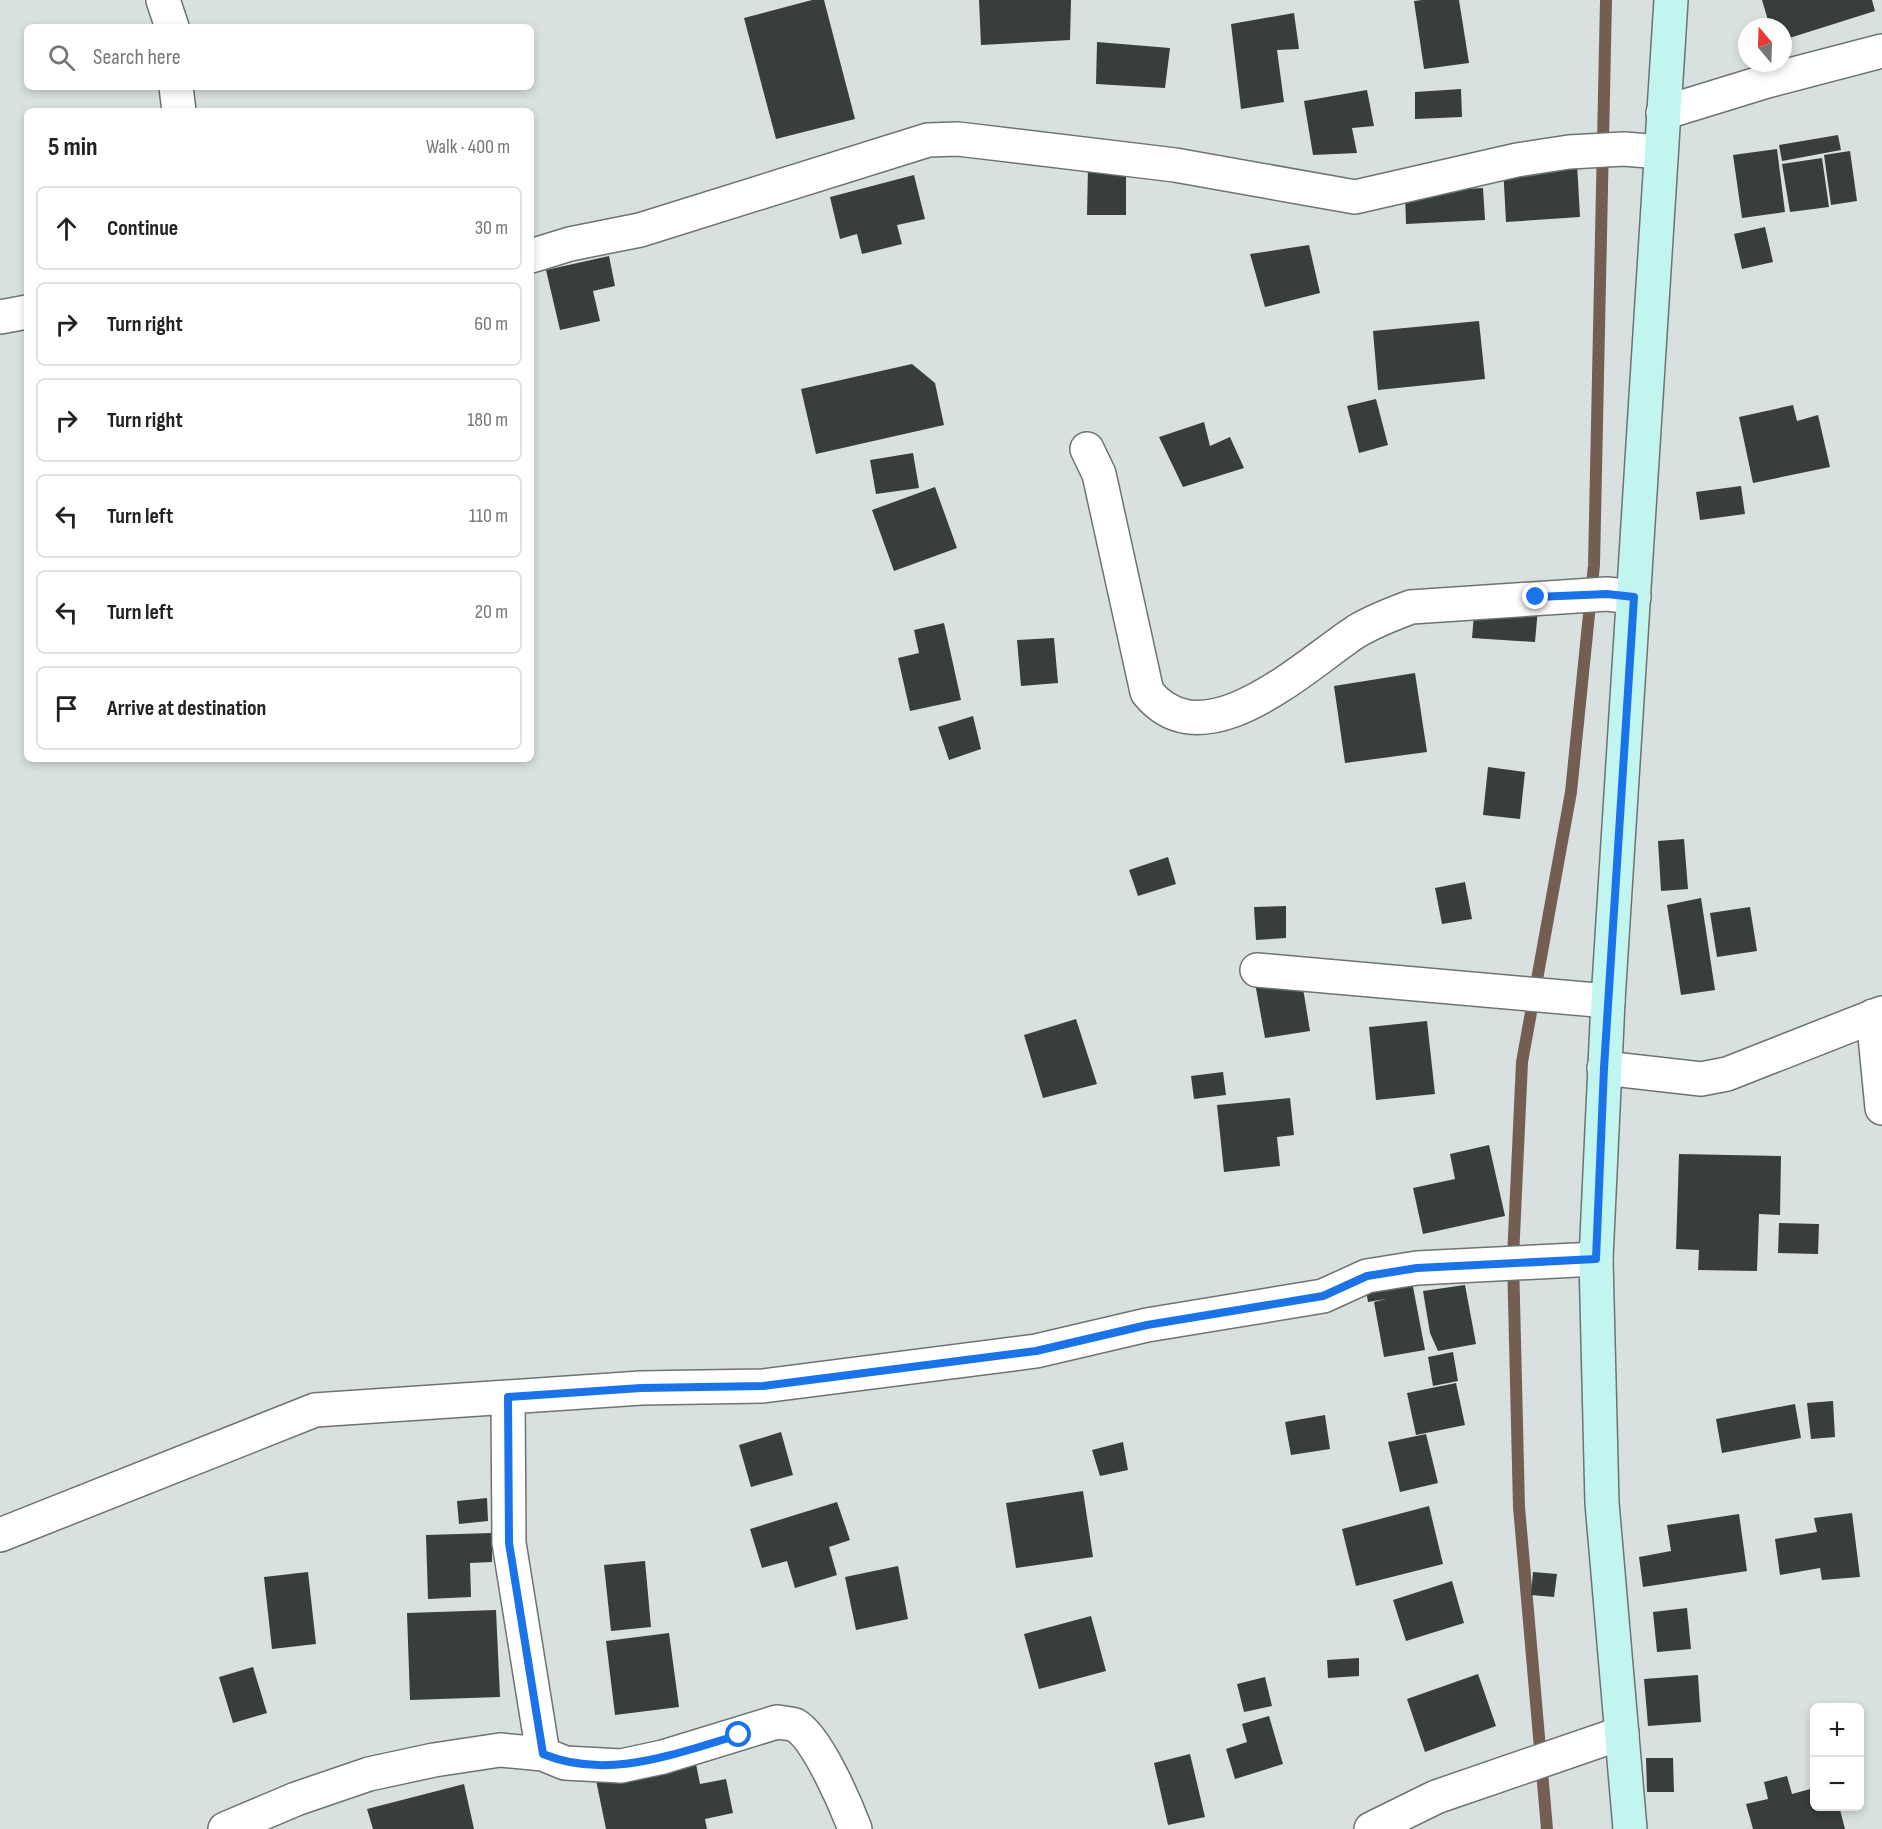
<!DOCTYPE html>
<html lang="en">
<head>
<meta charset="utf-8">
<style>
	body { margin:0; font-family:"Sofia Sans Condensed",sans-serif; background:#f6f6f6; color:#222 }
	.controls { position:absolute; right:18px; bottom:18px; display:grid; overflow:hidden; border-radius:9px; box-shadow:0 3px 9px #0003 }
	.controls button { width:54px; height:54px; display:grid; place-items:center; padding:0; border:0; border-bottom:2px solid #e0e0e0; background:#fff; color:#222; font:30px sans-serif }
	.compass { position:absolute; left:1738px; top:18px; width:54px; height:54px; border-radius:50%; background:#fff; box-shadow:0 3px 9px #0003; rotate:341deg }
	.stop { position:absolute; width:18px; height:18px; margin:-14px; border:4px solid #1a73e8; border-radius:50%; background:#fff }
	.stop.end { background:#1a73e8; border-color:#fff; box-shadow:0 2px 6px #0008 }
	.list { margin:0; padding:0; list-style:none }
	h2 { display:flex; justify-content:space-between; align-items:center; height:78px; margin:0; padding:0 24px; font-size:26px }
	h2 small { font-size:20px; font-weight:400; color:#767676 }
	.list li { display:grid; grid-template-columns:39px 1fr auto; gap:18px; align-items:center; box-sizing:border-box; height:84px; margin:0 12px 12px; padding:0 12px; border:2px solid #e0e0e0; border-radius:9px }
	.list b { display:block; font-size:22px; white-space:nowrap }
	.list em { font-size:20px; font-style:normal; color:#767676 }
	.icon { flex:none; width:33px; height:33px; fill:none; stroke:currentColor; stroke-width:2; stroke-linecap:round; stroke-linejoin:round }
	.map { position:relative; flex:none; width:1882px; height:1829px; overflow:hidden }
	.search { position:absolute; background:#fff; box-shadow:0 3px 9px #0003; left:24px; top:24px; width:510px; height:66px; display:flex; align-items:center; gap:15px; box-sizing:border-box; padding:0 21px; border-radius:9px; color:#767676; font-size:22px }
	.panel { position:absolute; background:#fff; box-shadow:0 3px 9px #0003; left:24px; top:108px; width:510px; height:654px; border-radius:9px }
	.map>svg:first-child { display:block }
</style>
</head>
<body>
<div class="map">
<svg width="1882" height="1829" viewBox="0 0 1882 1829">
	<rect width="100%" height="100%" fill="#d9e1e0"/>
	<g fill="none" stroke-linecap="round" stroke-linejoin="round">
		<path stroke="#745e52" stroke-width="12" d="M1547 1829 1519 1507 1513 1258 1522 1062 1571 792 1594 565 1606 0"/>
	</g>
	<path fill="#373e3c" d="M812 0H824L855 119 776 139 744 18Z
		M979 0H1071L1070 40 981 45Z
		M1422 0H1459L1469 63 1424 69 1414 1Z
		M1762 0H1872L1875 11 1783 40V27H1770Z
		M1294 13 1299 49 1277 50 1284 102 1241 109 1231 24Z
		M1097 42 1170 48 1165 88 1096 84Z
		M1461 89 1462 117 1415 119V92Z
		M1367 90 1374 126 1352 128 1357 153 1313 155 1304 101Z
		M1838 135 1841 150 1782 161 1779 145Z
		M1777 149 1785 212 1742 218 1733 155Z
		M1850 151 1857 201 1831 205 1824 155Z
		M1822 158 1829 207 1790 212 1782 164Z
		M1577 163 1580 217 1506 222 1503 166Z
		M1088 166 1126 167V215H1087Z
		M914 175 925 219 897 225 902 244 862 254 857 234 840 239 830 197Z
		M1483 188 1485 220 1406 224 1405 192Z
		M1765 227 1773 262 1742 269 1734 234Z
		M1309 245 1320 293 1265 307 1250 254Z
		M609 256 615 286 593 291 600 321 560 330 546 270Z
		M1479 321 1485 379 1378 390 1373 331Z
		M912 364 935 383 944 425 816 454 801 389Z
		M1376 399 1388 445 1359 453 1347 406Z
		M1793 405 1797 421 1818 415 1830 467 1753 483 1739 417Z
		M1204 422 1210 446 1230 437 1244 468 1183 487 1159 437Z
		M913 453 919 488 876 494 870 460Z
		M1741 486 1745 514 1700 520 1696 492Z
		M935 487 957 548 894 571 872 510Z
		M1475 603 1538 608 1535 642 1472 638Z
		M944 623 961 700 910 711 898 658 919 653 914 630Z
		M1054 638 1058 683 1021 686 1017 640Z
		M1415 673 1427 752 1345 763 1334 686Z
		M973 716 981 749 949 760 938 727Z
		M1488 767 1525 772 1520 819 1483 815Z
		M1684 839 1688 889 1661 891 1658 841Z
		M1168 857 1176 884 1138 896 1129 870Z
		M1465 882 1472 919 1442 924 1435 888Z
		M1701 898 1715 990 1681 995 1667 905Z
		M1286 906V938L1256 940 1254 907Z
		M1750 907 1757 951 1717 957 1710 913Z
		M1301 976 1310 1031 1265 1038 1255 983Z
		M1076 1019 1097 1084 1043 1098 1024 1035Z
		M1427 1021 1435 1094 1376 1100 1369 1027Z
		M1223 1072 1226 1095 1194 1099 1191 1076Z
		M1290 1098 1294 1135 1277 1137 1280 1166 1224 1172 1217 1105Z
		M1489 1145 1505 1216 1423 1234 1413 1188 1455 1179 1450 1154Z
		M1679 1154 1781 1156 1780 1215 1759 1214 1757 1271 1698 1270 1699 1250 1676 1249Z
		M1779 1223 1819 1224 1818 1254 1778 1253Z
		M1410 1271 1425 1350 1384 1357 1374 1302 1386 1299 1368 1302 1364 1279Z
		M1465 1285 1476 1344 1438 1351 1430 1333 1423 1291Z
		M1453 1352 1458 1381 1433 1386 1428 1357Z
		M1456 1383 1465 1425 1416 1435 1407 1393Z
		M1833 1401 1835 1437 1811 1439 1807 1403Z
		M1795 1404 1801 1438 1722 1453 1716 1419Z
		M1325 1415 1330 1449 1291 1455 1285 1422Z
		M781 1432 793 1475 751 1487 739 1445Z
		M1426 1434 1438 1483 1400 1492 1388 1442Z
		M1123 1442 1128 1470 1100 1476 1092 1450Z
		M1083 1491 1093 1557 1016 1568 1006 1503Z
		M487 1498 488 1521 459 1524 457 1501Z
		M837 1502 850 1540 829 1547 837 1575 795 1588 787 1561 762 1568 750 1529Z
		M1429 1506 1443 1564 1356 1586 1342 1529Z
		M1852 1513 1860 1577 1822 1580 1820 1568 1780 1575 1775 1539 1817 1532 1814 1518Z
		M1739 1514 1747 1571 1643 1587 1639 1557 1671 1551 1667 1525Z
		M492 1533V1562L470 1563 471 1597 428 1599 426 1535Z
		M645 1561 651 1627 611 1631 604 1565Z
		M898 1566 908 1619 856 1630 845 1577Z
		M308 1572 316 1644 272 1649 264 1577Z
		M1533 1572 1557 1574 1554 1597 1531 1595Z
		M1452 1581 1464 1623 1406 1641 1393 1600Z
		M1687 1608 1691 1649 1657 1652 1653 1612Z
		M496 1610 500 1697 410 1700 407 1613Z
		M1091 1616 1106 1671 1039 1689 1024 1634Z
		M669 1633 679 1707 615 1715 606 1641Z
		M1359 1658V1676L1328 1678 1327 1660Z
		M253 1667 267 1713 233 1723 219 1677Z
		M1478 1674 1496 1726 1425 1752 1407 1699Z
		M1698 1675 1701 1722 1648 1726 1644 1679Z
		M1265 1677 1272 1706 1244 1712 1237 1684Z
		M1269 1716 1283 1764 1235 1779 1226 1749 1247 1742 1242 1724Z
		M1190 1754 1205 1817 1168 1825 1154 1763Z
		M1646 1758H1673L1674 1792H1647Z
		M695 1759 700 1784 726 1779 733 1813 705 1819 707 1829H606L596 1780Z
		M1787 1776 1792 1794 1814 1788V1806H1839L1845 1829H1753L1746 1804 1768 1799 1764 1782Z
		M464 1784 474 1829H373L367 1809Z"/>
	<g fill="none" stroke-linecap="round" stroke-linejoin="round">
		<defs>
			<path id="street" d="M163 0 172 27
				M176 87 179 111
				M1663 113 1767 81 1882 51
				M531 256 570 244 640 230 928 140 958 139 1175 165 1355 197 1517 160 1569 152 1624 149 1661 152
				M0 317 27 312
				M1087 449 1099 474 1147 692C1204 764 1306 664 1357 631 1374 621 1392 614 1411 607L1607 594 1634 597
				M1257 970 1608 1001
				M1873 1016 1882 1108
				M1604 1068 1701 1079 1727 1074 1882 1013
				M508 1397 509 1543 543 1754
				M0 1535 315 1410 641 1388 763 1386 1036 1351 1147 1325 1323 1296 1367 1276 1417 1268 1596 1259
				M225 1829 296 1799 369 1774 434 1760 500 1750 543 1754 565 1763 621 1766 663 1757 777 1722C782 1723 790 1723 795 1725 817 1737 846 1805 855 1829
				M1371 1829 1436 1797 1622 1733"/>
			<path id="secondary" d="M1630 1829 1602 1503 1596 1259 1608 1001 1671 0"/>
		</defs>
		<use href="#street" stroke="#6c7372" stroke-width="36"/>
		<use href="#secondary" stroke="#6c7372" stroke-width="36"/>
		<use href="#street" stroke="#fff" stroke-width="33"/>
		<use href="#secondary" stroke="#c2f5ef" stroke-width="33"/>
	</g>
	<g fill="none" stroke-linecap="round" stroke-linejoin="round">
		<path stroke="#1a73e8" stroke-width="8" d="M739 1735C676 1753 608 1781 543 1754L509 1543 508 1397 641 1388 763 1386 1036 1351 1147 1325 1323 1296 1367 1276 1417 1268 1596 1259 1604 1068 1634 597 1607 594 1536 597"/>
	</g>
</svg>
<div class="controls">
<button>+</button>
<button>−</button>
</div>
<svg class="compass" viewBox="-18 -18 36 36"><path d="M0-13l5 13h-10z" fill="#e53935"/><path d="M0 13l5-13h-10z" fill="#767676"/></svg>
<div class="stop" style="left:739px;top:1735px"></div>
<div class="stop end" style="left:1536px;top:597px"></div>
<div class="search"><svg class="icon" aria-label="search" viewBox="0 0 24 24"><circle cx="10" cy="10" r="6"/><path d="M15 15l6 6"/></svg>Search here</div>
<section class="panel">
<h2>5 min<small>Walk · 400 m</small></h2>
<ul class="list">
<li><svg class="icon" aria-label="ahead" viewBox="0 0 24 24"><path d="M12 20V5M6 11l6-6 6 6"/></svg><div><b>Continue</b></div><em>30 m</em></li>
<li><svg class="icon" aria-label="right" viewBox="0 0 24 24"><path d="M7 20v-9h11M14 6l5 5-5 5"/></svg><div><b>Turn right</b></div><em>60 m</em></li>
<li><svg class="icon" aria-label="right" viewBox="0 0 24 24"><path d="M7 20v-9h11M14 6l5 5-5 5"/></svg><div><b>Turn right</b></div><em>180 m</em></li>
<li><svg class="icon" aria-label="left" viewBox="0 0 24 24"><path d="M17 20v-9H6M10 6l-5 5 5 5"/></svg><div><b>Turn left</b></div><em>110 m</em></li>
<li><svg class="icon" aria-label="left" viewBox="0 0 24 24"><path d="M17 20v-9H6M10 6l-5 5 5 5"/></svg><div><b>Turn left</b></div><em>20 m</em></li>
<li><svg class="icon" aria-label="arrive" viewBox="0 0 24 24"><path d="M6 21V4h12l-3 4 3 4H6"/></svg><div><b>Arrive at destination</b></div></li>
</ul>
</section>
</div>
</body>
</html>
